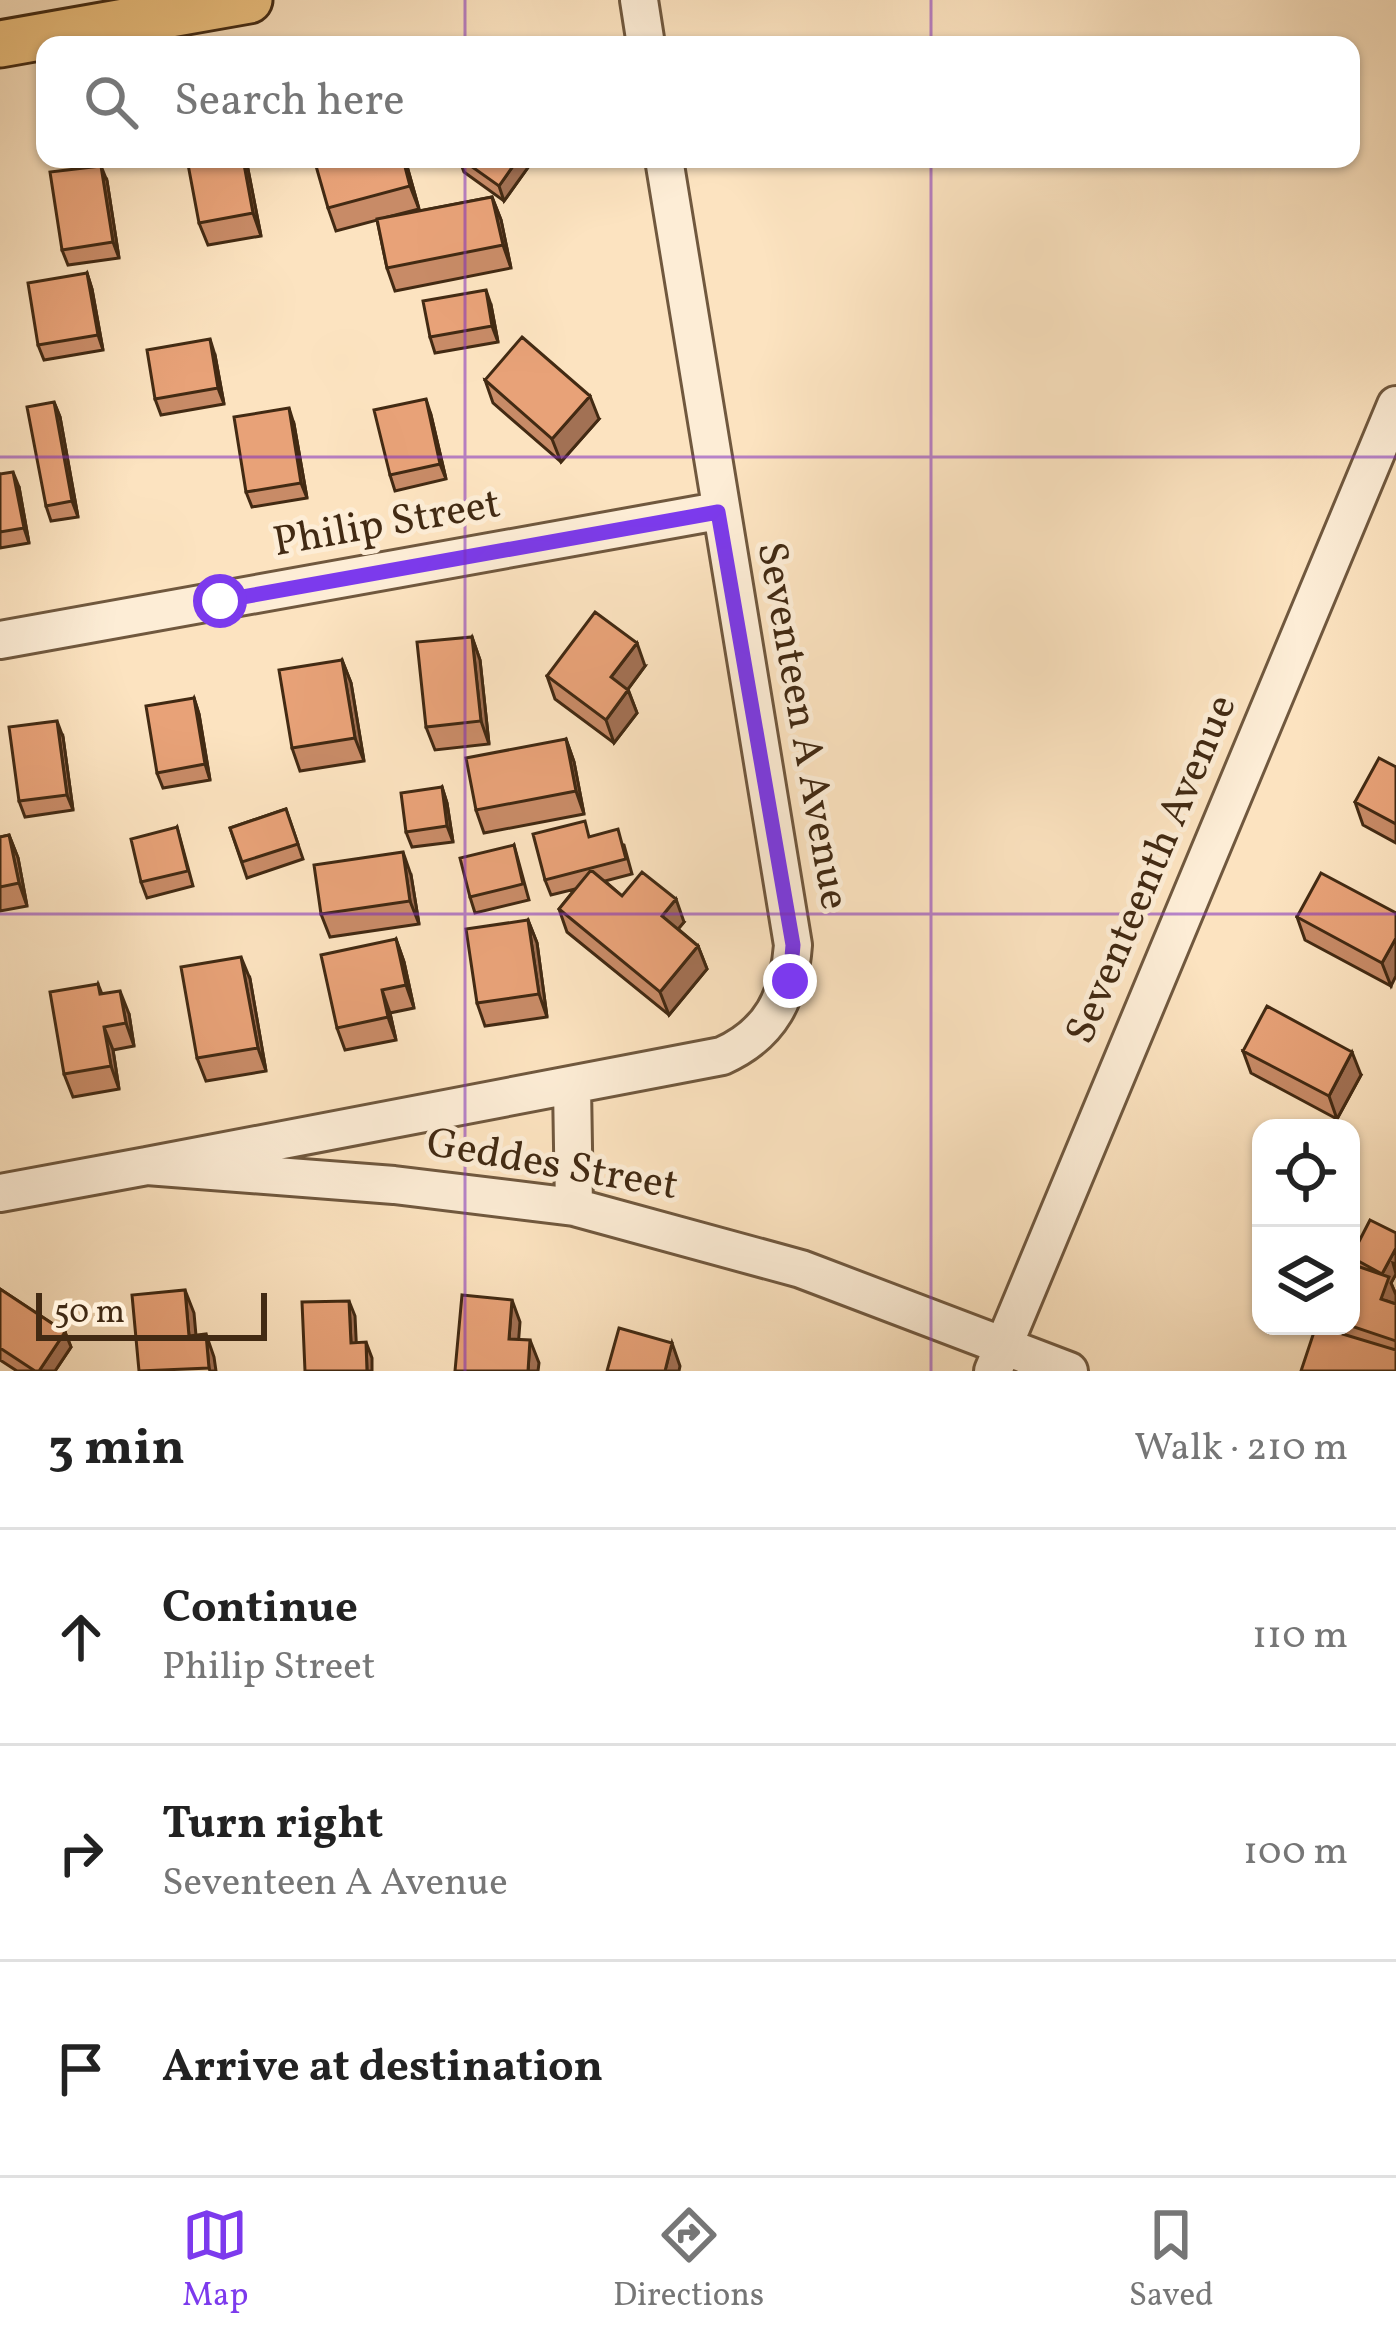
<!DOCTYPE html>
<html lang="en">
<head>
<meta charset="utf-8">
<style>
	body { margin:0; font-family:Vollkorn,serif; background:#f6f6f6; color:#222 }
	.controls { position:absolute; right:36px; bottom:36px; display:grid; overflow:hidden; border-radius:24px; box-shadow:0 3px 9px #0004 }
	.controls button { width:108px; height:108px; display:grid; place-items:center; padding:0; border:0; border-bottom:3px solid #e0e0e0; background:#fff; color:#222; font:60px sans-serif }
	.scale { position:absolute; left:36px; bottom:30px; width:231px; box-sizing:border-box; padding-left:12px; border:6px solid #422a13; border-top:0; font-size:33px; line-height:42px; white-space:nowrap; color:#422a13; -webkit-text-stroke:9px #fdedd6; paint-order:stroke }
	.stop { position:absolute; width:36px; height:36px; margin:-27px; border:9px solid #7c3aed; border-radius:50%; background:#fff }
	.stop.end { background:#7c3aed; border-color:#fff; box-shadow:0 3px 12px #0008 }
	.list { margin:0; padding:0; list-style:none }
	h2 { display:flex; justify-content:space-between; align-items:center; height:156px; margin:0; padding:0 48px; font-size:51px }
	h2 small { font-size:39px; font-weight:400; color:#767676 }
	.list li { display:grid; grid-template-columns:78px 1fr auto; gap:36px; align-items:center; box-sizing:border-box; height:216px; padding:0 48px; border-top:3px solid #e0e0e0 }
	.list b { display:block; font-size:45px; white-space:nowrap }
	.list p { margin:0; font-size:39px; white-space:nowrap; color:#767676 }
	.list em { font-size:39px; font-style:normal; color:#767676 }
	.icon { flex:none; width:66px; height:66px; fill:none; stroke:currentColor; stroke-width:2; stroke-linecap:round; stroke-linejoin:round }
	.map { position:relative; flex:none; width:1396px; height:1371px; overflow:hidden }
	.search { position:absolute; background:#fff; box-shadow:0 3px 9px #0004; left:36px; right:36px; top:36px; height:132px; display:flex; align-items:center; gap:30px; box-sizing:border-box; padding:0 42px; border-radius:24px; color:#767676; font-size:45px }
	.sheet { height:804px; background:#fff }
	nav { display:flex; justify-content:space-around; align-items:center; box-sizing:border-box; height:168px; border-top:3px solid #e0e0e0; background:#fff; font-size:33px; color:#767676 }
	nav a { display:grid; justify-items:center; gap:6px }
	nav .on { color:#7c3aed }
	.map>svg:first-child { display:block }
</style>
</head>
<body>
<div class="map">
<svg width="1396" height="1371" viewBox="0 0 1396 1371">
	<rect width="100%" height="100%" fill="#fce3c0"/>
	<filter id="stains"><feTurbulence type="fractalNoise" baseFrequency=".00167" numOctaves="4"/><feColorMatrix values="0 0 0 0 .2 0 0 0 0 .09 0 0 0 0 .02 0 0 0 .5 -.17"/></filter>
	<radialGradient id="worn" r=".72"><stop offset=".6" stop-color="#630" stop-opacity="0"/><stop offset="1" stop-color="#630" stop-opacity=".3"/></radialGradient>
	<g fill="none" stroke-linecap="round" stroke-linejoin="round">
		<defs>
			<path id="minor" d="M639 0 646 45
				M0 640 718 511
				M572 1086 574 1207
				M147 1166 722 1056C771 1034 789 997 793 945L664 159
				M0 1193 147 1166 394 1185 574 1207 801 1269 1069 1371
				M993 1371 1396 405"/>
			<path id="major" d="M0 44 249 0"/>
		</defs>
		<use href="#minor" stroke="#70583e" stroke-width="42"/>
		<use href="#major" stroke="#422a13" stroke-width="51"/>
		<use href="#minor" stroke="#fdedd6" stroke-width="36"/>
		<use href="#major" stroke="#eec280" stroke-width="45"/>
	</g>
	<path fill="#c88b67" stroke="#422a13" stroke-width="3" d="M246 159 261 236 208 245 199 223Z
		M405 159 419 209 384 218 492 197 501 220 511 268 395 291 387 268 377 220 336 231 328 208Z
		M459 159H534L504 201 464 172Z
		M107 181 119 258 68 265 62 250Z
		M87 273 92 289 103 350 44 360 38 345Z
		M491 305 498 342 435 353 430 337Z
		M215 355 224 404 161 415 155 399Z
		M485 380 599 419 561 462 493 403Z
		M54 402 60 417 78 517 51 521 46 506Z
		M431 415 446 479 395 491 390 475Z
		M294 424 307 498 252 507 246 492Z
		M0 474 19 487 29 543 0 548Z
		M472 637 480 660 489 744 435 750 426 727Z
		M342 660 351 683 364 761 300 771 292 748Z
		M645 666 628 689 637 713 614 743 555 699 547 676Z
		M194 698 199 714 210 780 163 788 157 773Z
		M63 737 73 810 25 817 19 801Z
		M566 739 574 762 584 814 484 833 476 810Z
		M1396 767V843L1363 825 1355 802Z
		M442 787 447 803 453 842 412 847 406 832Z
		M286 809 303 859 247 878 230 828Z
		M177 827 193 886 147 898 141 882Z
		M9 835 18 858 27 906 0 911V837Z
		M590 837 624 845 632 874 605 881 622 896 684 922 678 929 698 946 707 969 669 1015 567 932 559 909 575 889 551 895 545 880Z
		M514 845 529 900 475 913 470 897Z
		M411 875 419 924 330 937 321 914Z
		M1396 913 1391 986 1305 940 1297 917Z
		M528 920 537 943 547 1017 485 1026 477 1003Z
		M396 939 404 962 414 1008 390 1013 396 1040 345 1050 337 1028Z
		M250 979 266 1071 206 1081 197 1058Z
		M98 984 102 994 129 1014 134 1046 113 1050 119 1089 73 1097 64 1074Z
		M1243 1051 1361 1075 1337 1119 1251 1073Z
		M1396 1233V1274L1391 1283 1396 1295V1371L1315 1326H1351L1353 1265 1351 1256Z
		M0 1289 65 1332 71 1347 55 1371H17L0 1360Z"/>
	<path fill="#a27154" stroke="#422a13" stroke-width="3" d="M243 159H246L261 236 253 213Z
		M403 159H405L419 209 410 186Z
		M518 159H534L504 201 499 186Z
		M101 166 107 181 119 258 113 242Z
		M492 197 501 220 511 268 503 245Z
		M87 273 92 289 103 350 98 335Z
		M486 290 491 305 498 342 492 326Z
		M210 339 215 355 224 404 218 388Z
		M590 396 599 419 561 462 552 439Z
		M426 399 431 415 446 479 440 464Z
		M54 402 60 417 78 517 72 501Z
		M289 408 294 424 307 498 301 483Z
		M13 472 19 487 29 543 24 528Z
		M472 637 480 660 489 744 481 721Z
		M637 643 645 666 620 700 611 677Z
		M342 660 351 683 364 761 355 738Z
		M628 690 637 713 614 743 606 720Z
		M194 698 199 714 210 780 205 764Z
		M57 721 63 737 73 810 67 795Z
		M566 739 574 762 584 814 576 791Z
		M442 787 447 803 453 842 447 826Z
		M9 835 18 858 27 906 19 883Z
		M403 852 411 875 419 924 410 901Z
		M676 899 684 922 670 939 662 916Z
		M528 920 537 943 547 1017 539 994Z
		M1396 938V976L1391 986 1382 963Z
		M396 939 404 962 414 1008 406 985Z
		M698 946 707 969 669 1015 660 992Z
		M241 957 250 979 266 1071 258 1048Z
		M382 990 390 1013 396 1040 388 1017Z
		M120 991 129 1014 134 1046 126 1023Z
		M104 1027 113 1050 119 1089 111 1066Z
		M1352 1052 1361 1075 1337 1119 1329 1096Z
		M1396 1248V1264L1393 1263 1396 1274 1391 1283 1396 1295V1304L1381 1299 1382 1274Z
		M185 1290 194 1313 198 1358 189 1336Z
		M512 1300 520 1322 517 1361 509 1339Z
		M349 1301 355 1316 357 1358 351 1343Z
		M65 1332 71 1347 55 1371H39Z
		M206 1334 214 1357 216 1371H210L209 1368Z
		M530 1340 539 1363 538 1371H528Z
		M366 1342 372 1358V1371H367Z
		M672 1343 680 1366 679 1371H665Z"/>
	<path fill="#e8a278" stroke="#422a13" stroke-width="3" d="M187 159H243L253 213 199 223Z
		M314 159H403L410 186 328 208Z
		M461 159H518L499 186Z
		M101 166 113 242 62 250 50 172Z
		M492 197 503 245 387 268 377 219Z
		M87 273 98 335 38 345 28 283Z
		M486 290 492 326 430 337 423 301Z
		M522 337 590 396 552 439 485 380Z
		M210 339 218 388 155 399 147 350Z
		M426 399 440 464 390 475 374 410Z
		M54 402 72 501 46 506 27 407Z
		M289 408 301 483 246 492 234 417Z
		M13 472 24 528 0 532V474Z
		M595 612 637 643 611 677 628 690 606 720 547 676Z
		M472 637 481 721 426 727 417 642Z
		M342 660 355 738 292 748 279 670Z
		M194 698 205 764 157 773 146 706Z
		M57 721 67 795 19 801 9 727Z
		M566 739 576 791 476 810 466 758Z
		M1379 758 1396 767V824L1355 802Z
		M442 787 447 826 406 832 401 793Z
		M286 809 298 844 242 862 230 828Z
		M585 821 589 837 618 829 626 859 545 880 533 834Z
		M177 827 188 871 141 882 131 839Z
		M9 835 19 883 0 887V837Z
		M514 845 523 884 470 897 460 858Z
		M403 852 410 901 321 914 314 865Z
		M591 870 622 896 642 872 676 899 662 916 698 946 660 992 559 909Z
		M1321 873 1396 913V938L1382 963 1297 917Z
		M528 920 539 994 477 1003 466 929Z
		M396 939 406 985 382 990 388 1017 337 1028 321 955Z
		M241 957 258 1048 197 1058 181 967Z
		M98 984 100 994 120 991 126 1023 104 1027 111 1066 64 1074 50 992Z
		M1267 1006 1352 1052 1329 1096 1243 1051Z
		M1370 1220 1396 1233V1248L1382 1274 1351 1257Z
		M1351 1264 1389 1277 1381 1299 1396 1304V1341L1351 1326Z
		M0 1289 65 1332 39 1371H35L0 1348Z
		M185 1290 189 1336 206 1334 209 1368 139 1371 132 1295Z
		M462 1295 512 1300 509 1339 530 1340 528 1371H455Z
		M349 1301 351 1343 366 1342 367 1371H305L302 1302Z
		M1316 1326 1396 1350V1371H1301Z
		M619 1328 672 1343 665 1371H607Z"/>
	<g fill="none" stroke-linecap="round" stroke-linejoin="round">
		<path stroke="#7c3aed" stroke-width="15" d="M220 601 718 512 793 945 790 981"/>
	</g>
	<path fill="none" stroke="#7b2cbf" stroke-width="3" stroke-opacity="0.55" d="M465 0V45M931 0V45M465 159V1371M931 159V1371M0 457H1396M0 914H1396"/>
	<g text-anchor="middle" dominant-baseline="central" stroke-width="10" stroke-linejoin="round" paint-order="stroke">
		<g font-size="42" fill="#422a13" stroke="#fdedd6">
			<text transform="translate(387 525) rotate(-10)">Philip Street</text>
			<text transform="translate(801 726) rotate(80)">Seventeen A Avenue</text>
			<text transform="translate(1153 870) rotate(-67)">Seventeenth Avenue</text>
			<text transform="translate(552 1166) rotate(10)">Geddes Street</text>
		</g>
	</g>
	<rect width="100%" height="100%" filter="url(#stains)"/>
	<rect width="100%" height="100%" fill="url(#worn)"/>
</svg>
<div class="controls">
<button><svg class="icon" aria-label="locate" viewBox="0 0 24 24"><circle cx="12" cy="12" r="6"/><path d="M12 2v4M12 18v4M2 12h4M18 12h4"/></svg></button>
<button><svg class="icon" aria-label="layers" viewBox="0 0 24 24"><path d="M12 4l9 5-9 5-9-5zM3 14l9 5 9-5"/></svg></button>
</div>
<div class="scale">50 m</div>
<div class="stop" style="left:220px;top:601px"></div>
<div class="stop end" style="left:790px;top:981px"></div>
<div class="search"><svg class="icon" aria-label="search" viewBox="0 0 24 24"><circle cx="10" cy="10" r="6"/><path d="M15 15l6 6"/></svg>Search here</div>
</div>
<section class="sheet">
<h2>3 min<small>Walk · 210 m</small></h2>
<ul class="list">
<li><svg class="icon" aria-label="ahead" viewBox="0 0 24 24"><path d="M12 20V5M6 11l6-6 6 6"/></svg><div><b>Continue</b><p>Philip Street</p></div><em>110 m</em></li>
<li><svg class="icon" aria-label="right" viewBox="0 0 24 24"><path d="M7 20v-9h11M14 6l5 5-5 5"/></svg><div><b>Turn right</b><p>Seventeen A Avenue</p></div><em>100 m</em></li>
<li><svg class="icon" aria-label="arrive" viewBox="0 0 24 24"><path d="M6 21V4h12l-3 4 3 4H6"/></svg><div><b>Arrive at destination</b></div></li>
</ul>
</section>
<nav>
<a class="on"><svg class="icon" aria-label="map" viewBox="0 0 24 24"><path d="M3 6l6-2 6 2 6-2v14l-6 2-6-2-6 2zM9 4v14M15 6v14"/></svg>Map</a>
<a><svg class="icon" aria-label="directions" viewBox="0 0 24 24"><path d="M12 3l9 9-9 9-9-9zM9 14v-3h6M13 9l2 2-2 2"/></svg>Directions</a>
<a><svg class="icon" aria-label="saved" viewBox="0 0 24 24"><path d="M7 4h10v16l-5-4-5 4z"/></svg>Saved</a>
</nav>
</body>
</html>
